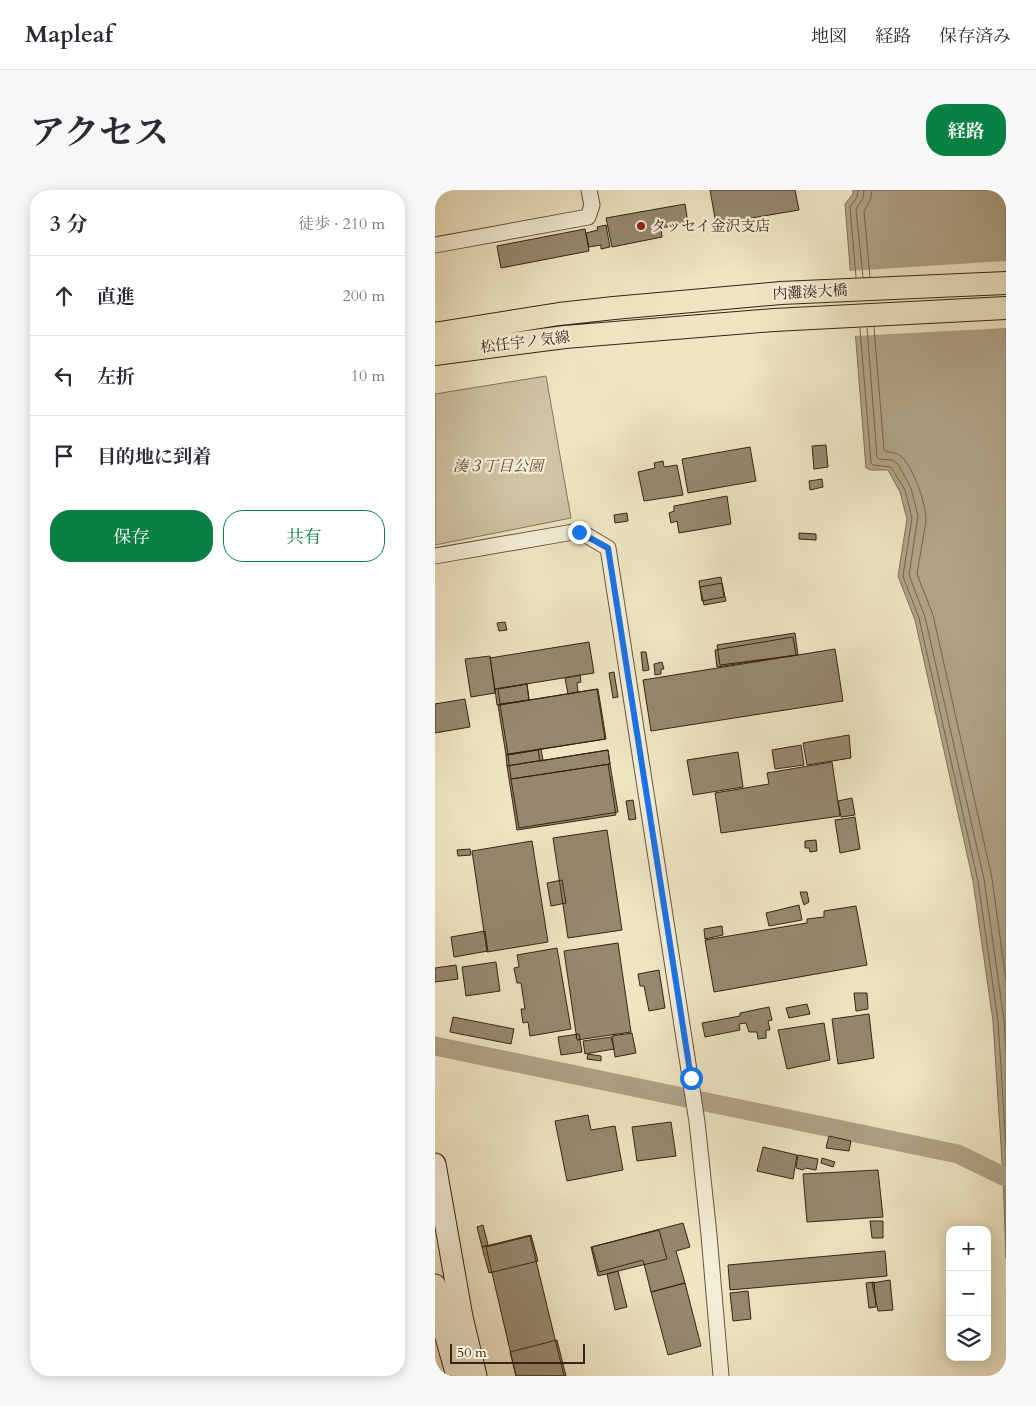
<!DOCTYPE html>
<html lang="ja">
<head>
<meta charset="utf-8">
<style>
	body { margin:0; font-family:Cardo,"Noto Serif JP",serif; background:#f7f7f7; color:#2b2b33 }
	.controls { position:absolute; right:15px; bottom:15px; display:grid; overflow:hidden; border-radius:10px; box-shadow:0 2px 12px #0003 }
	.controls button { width:45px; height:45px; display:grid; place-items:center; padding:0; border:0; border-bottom:1px solid #e1e1e2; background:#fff; color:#2b2b33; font:25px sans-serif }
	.scale { position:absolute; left:15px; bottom:12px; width:135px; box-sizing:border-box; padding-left:5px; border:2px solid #372412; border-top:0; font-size:14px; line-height:18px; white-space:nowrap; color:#372412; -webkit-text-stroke:4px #f4eed7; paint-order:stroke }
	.stop { position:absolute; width:15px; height:15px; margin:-11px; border:4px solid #1a73e8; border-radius:50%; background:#fff }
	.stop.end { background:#1a73e8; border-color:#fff; box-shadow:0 1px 5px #0008 }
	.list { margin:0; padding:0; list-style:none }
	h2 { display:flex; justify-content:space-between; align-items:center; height:65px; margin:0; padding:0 20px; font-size:21px }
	h2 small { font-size:16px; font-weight:400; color:#7c7c81 }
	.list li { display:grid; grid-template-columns:32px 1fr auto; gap:15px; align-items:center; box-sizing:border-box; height:80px; padding:0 20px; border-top:1px solid #e1e1e2 }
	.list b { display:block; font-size:19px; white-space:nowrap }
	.list em { font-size:16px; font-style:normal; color:#7c7c81 }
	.actions { display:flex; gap:10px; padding:15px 20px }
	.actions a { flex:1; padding:11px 0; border:1px solid #0b8043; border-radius:20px; text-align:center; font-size:18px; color:#0b8043 }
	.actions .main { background:#0b8043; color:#fff }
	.icon { flex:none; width:28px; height:28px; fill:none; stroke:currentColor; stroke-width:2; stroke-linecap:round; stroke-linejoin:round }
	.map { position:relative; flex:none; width:571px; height:1186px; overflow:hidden; border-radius:20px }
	header { display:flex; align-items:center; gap:30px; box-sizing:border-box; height:70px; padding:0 25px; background:#fff; border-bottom:1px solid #e1e1e2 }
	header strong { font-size:24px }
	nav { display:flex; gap:28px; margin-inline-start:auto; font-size:18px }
	.intro { display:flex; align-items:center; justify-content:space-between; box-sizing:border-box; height:120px; padding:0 30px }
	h1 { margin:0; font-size:35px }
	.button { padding:12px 22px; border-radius:20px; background:#0b8043; color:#fff; font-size:18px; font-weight:700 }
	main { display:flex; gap:30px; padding:0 30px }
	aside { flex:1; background:#fff; border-radius:20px; box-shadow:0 2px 12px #0003 }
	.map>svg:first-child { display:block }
</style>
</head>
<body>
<header>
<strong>Mapleaf</strong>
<nav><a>地図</a><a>経路</a><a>保存済み</a></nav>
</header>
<div class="intro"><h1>アクセス</h1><a class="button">経路</a></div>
<main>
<aside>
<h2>3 分<small>徒歩 · 210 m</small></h2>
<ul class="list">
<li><svg class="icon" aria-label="ahead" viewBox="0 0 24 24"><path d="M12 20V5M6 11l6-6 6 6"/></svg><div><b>直進</b></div><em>200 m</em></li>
<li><svg class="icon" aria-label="left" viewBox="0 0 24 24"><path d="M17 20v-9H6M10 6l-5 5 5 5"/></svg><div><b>左折</b></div><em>10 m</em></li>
<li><svg class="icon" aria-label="arrive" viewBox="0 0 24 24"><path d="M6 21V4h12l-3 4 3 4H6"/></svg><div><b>目的地に到着</b></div></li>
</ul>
<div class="actions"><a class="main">保存</a><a>共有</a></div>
</aside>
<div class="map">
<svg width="571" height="1186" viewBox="0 0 571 1186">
	<rect width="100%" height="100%" fill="#eee5c2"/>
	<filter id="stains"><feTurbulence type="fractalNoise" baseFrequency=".004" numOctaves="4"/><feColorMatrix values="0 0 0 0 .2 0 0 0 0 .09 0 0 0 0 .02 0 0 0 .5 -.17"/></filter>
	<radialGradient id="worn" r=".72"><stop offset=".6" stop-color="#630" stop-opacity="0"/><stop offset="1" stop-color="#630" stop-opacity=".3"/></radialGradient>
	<path fill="#cfc4a4" stroke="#83745b" d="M111 186 136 328 0 355V204Z"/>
	<path fill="#b0a386" stroke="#807058" d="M418 0H571V1068L568 986 558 831 538 691 480 430 463 386 472 329 465 302 453 280H436L431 278 410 14 418 4Z"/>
	<path fill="#eee5c2" d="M571 71V138L419 146 413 81Z"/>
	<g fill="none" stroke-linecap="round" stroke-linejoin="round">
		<path stroke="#74644c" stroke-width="1" d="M421 87 415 17 422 7 423 0
			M428 87 421 19 428 8 429 0
			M435 87 429 21 435 11 437 0
			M439 137 449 260C454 263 461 262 467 267 479 280 491 313 491 331L482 384 498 425 557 688 571 791
			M425 138 436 273 438 275 456 277 470 300 477 328 468 386 484 428 543 691 563 831 571 957
			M432 138 442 267 444 269 457 270 463 274 476 298 483 326 474 385 490 427 549 689 569 830 571 861"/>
		<path stroke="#b0a386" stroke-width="19" d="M0 856 523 964 568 986"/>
	</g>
	<path fill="#96886e" stroke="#372412" d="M275 0H360L364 20 281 34Z
		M250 14 253 33 226 38 227 47 177 57 171 28Z
		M171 35 175 57 166 59V55L154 57 151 43 163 40 162 37Z
		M150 39 154 61 66 78 62 56Z
		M391 255 393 277 379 279 377 256Z
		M315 257 321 291 253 303 247 269Z
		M228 271 229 277 242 275 248 305 209 311 203 282 220 278 219 273Z
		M387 289 388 297 375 300 374 291Z
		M292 306 296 334 244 343 242 331 236 333 234 323 239 321V316Z
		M192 323 193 331 180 333 179 325Z
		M364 343 381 344V350L364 349Z
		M286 387 289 407 267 411 264 391Z
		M287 393 291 411 269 415 265 397Z
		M70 432 72 440 64 441 62 433Z
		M360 443 363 465 285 475 282 455Z
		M358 447 361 465 282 477 280 460Z
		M154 452 159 483 60 499 55 468Z
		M400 459 408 511 216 541 208 490Z
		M206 462H211L214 480 208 481Z
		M55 466 60 503 36 507 30 469Z
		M227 472 229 479H226V484L220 485 219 474Z
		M179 482 183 507 178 508 174 483Z
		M145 485 146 492 142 493 143 502 133 504 130 488Z
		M92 494 94 510 62 515 60 499Z
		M92 494 94 510 65 514 63 499Z
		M162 499 170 549 71 565 63 515Z
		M163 499 171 549 73 564 65 515Z
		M30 509 35 537 0 543V514Z
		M414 545 416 568 372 575 368 553Z
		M366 555 369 575 340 579 337 560Z
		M106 559 108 570 72 576 71 565Z
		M103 560 105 571 173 560 175 574 76 589 73 565Z
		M173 560 175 574H173L181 625 82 640 72 576Z
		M303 562 308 597 258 605 252 570Z
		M397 572 405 626 286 643 280 603 334 594 332 583Z
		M175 574 183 622 84 638 76 589Z
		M417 608 420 625 406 627 403 611Z
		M198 610 201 629 194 630 191 611Z
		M420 627 425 659 405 663 400 630Z
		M172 640 187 740 133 748 118 648Z
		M381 650 382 661 375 662 374 658H370V651Z
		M97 651 113 752 52 762 37 661Z
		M35 659 36 665 23 666 22 660Z
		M127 690 131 713 116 716 112 693Z
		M365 702H372L374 712 369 715Z
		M364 715 367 730 334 736 331 723Z
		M421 716 432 775 279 802 270 750 372 733V729L389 727V721Z
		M287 736 288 745 270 749 269 739Z
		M50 741 53 761 19 767 16 747Z
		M183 753 196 842 142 850 129 761Z
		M122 758 136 839 95 846 93 832 88 833 86 819H90L86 793H82L79 778 84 777 82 765Z
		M61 772 65 801 31 806 27 777Z
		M21 775 23 789 0 792V778Z
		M224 780 230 818 214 821 209 796H205L203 784Z
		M419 803H432L433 819 421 821Z
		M372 814 375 824 354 828 351 818Z
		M334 817 337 830 333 831 335 840H331V848L323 849 322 842H314L311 833 304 834 305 840 270 847 267 833 305 826V823Z
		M434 824 439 868 403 874 397 829Z
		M18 827 79 839 76 854 15 842Z
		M389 833 395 870 352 879 343 840Z
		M197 843 201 863 180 867 177 846Z
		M144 844 147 862 126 865 123 847Z
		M176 847 179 859 150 864 148 851Z
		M153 864 166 866V871L152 869Z
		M153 925 156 940 180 936 188 980 132 991 120 931Z
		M236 932 241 966 202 971 197 937Z
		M394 946 416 951 414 961 391 958Z
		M328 957 362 965 358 989 322 981Z
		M363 965 383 969 381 980 370 978 368 980 361 978Z
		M387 968 400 972 398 977 386 973Z
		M443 980 448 1027 372 1032 368 984Z
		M435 1031H448V1048H437Z
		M248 1033 255 1057 241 1061 250 1093 216 1102 208 1070 164 1082 157 1057Z
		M48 1035 53 1055 47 1057 42 1037Z
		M224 1040 232 1069 163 1086 156 1057Z
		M96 1045 103 1071 54 1083 47 1057Z
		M95 1046 129 1186H81L51 1057Z
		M450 1061 452 1086 295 1100 293 1075Z
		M183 1081 192 1117 180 1120 172 1084Z
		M455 1090 458 1120 443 1121 437 1093Z
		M439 1092 441 1117 434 1118 431 1093Z
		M250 1093 266 1156 233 1165 216 1102Z
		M313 1101 316 1129 298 1131 295 1103Z
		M122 1150 131 1186H81L75 1162Z"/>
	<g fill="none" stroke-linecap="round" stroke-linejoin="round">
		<defs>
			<path id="street" d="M0 55 153 27 157 15 154 0
				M0 366 144 341 173 358 262 932 274 1045 286 1186"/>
			<path id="secondary" d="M0 974 27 1127 41 1186
				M0 1095 9 1140 22 1186"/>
			<path id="primary" d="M0 144 124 124 179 118 346 103 571 93
				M0 164 130 147 339 130 571 118"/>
		</defs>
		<use href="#street" stroke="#65543e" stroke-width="17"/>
		<use href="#secondary" stroke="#372412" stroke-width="23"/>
		<use href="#primary" stroke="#372412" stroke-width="24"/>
		<use href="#street" stroke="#f4eed7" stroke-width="15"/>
		<use href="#secondary" stroke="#f4eed7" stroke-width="21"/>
		<use href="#primary" stroke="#eee5c2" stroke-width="22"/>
	</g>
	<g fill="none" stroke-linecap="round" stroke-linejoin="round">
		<path stroke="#1a73e8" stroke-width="6" d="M144 342 173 358 256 888"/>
	</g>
	<circle fill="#8f2418" stroke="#f4eed7" stroke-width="2" cx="206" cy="36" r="5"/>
	<g text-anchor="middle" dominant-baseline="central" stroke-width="4.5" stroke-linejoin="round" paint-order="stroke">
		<g font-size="15" fill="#372412" stroke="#f4eed7" text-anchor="start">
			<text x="216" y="36">タッセイ金沢支店</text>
		</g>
		<g font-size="15" fill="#372412" stroke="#f4eed7">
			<text transform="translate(375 102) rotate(-3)">内灘湊大橋</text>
			<text transform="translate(90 152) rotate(-7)">松任宇ノ気線</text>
		</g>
		<g font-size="15" font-style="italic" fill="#5d4c36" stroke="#f4eed7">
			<text x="63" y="276">湊３丁目公園</text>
		</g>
	</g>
	<rect width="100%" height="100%" filter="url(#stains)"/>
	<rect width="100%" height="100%" fill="url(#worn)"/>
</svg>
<div class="controls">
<button>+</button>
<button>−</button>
<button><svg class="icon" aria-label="layers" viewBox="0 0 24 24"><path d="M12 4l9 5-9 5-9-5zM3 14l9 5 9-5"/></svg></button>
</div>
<div class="scale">50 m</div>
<div class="stop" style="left:256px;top:888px"></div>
<div class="stop end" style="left:144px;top:342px"></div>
</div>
</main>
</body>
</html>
